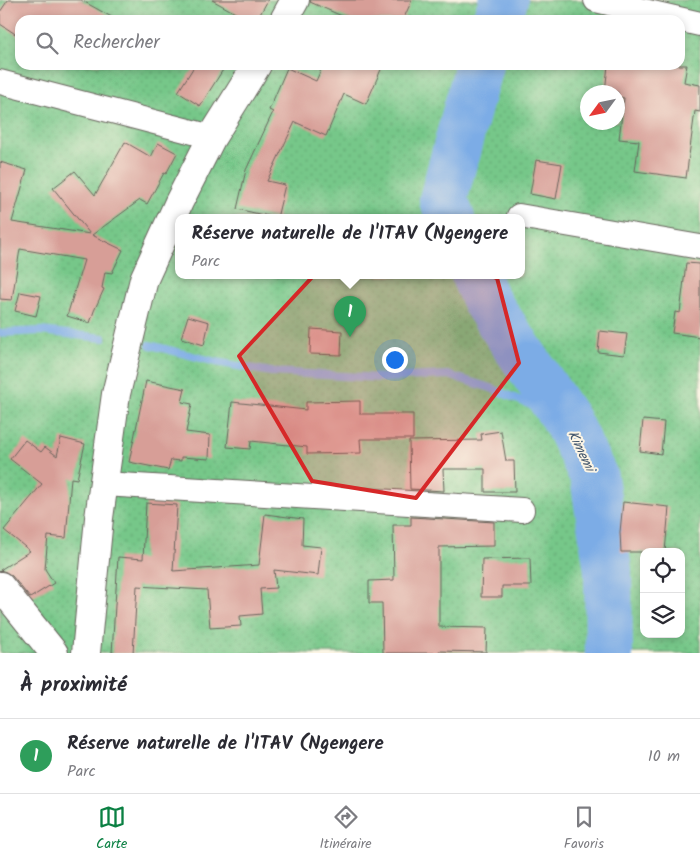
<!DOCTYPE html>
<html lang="fr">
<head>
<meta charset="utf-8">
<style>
	body { margin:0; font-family:Kalam,sans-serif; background:#f7f7f7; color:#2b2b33 }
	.controls { position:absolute; right:15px; bottom:15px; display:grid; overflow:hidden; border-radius:10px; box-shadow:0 2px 8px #0003 }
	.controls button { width:45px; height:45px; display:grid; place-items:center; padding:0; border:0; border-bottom:1px solid #e1e1e2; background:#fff; color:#2b2b33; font:25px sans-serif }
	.compass { position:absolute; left:580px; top:85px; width:45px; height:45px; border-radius:50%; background:#fff; box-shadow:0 2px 8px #0003; rotate:237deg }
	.you { position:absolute; left:394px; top:359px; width:18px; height:18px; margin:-12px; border:4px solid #fff; border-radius:50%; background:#1a73e8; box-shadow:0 0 0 8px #1a73e833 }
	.badge { display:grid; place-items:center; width:32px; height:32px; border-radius:50%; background:#0b8043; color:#fff; font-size:16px; font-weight:700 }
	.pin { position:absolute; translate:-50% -41px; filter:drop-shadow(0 1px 2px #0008) }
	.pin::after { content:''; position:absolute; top:26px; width:18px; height:15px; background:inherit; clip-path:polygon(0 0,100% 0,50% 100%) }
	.popup { position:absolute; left:175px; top:214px; width:350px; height:65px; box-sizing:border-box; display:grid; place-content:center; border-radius:10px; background:#fff; filter:drop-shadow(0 1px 4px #0005); font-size:16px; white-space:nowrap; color:#7c7c81 }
	.popup b { font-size:19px; color:#2b2b33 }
	.popup::after { content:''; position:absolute; left:50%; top:100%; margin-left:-10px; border:10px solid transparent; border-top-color:#fff }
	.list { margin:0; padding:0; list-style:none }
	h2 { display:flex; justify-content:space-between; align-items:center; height:65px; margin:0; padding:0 20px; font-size:21px }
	h2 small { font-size:16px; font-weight:400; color:#7c7c81 }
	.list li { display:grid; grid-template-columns:32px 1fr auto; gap:15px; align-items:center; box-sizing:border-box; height:75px; padding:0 20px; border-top:1px solid #e1e1e2 }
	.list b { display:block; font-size:19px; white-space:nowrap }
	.list p { margin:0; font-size:16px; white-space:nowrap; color:#7c7c81 }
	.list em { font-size:16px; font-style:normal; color:#7c7c81 }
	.icon { flex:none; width:28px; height:28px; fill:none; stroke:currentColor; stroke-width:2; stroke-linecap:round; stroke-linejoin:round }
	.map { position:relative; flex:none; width:700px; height:653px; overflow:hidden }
	.search { position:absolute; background:#fff; box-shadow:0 2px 8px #0003; left:15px; right:15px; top:15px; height:55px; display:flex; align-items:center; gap:12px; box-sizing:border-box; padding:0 18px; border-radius:15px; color:#7c7c81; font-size:19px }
	.sheet { height:140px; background:#fff }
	nav { display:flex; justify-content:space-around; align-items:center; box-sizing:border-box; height:70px; border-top:1px solid #e1e1e2; background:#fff; font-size:14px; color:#7c7c81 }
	nav a { display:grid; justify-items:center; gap:2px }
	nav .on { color:#0b8043 }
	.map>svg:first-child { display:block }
</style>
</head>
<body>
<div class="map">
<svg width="700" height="653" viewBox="0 0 700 653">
	<defs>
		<pattern id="grass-dots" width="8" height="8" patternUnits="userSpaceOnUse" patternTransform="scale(1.25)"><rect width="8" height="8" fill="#76c789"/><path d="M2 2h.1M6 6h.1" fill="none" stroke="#66aa76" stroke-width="1.8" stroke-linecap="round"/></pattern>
	</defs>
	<rect width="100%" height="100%" fill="#fcf5e5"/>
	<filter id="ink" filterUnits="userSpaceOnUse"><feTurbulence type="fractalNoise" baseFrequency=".02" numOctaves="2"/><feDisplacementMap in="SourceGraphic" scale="10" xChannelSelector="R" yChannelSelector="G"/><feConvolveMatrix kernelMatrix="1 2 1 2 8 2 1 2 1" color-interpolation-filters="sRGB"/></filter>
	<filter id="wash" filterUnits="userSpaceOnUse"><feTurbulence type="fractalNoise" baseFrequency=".0096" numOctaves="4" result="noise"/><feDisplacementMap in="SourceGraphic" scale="20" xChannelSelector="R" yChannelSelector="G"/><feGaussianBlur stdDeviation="1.12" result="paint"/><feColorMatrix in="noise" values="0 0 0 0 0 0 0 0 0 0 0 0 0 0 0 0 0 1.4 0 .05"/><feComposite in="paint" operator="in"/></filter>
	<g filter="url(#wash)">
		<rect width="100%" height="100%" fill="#f4ebd2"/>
		<path fill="url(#grass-dots)" stroke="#497252" fill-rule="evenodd" d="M0 0H700V653H0ZM20 20H680V65H20ZM588 92H618V122H588ZM179 218H521V276H179ZM644 552H681V634H644Z"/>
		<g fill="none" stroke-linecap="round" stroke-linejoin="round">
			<path stroke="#7bace6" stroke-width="8" d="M0 333 41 331 103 338
				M150 345 216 362 271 372 380 378 448 375 491 388 566 420"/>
			<path stroke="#7bace6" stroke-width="48" d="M496 20 504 0
				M451 218 443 200 479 65
				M475 276 486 301 566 420 594 477 608 570 609 653"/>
		</g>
		<g id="blocks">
			<path fill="#d79e97" d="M8 0H81L117 20H20V37L0 24V12Z
				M212 0H268L257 20H248Z
				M311 0H412L403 20H351L310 2Z
				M195 65H226L200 106 178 92Z
				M323 65H383L366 104 344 94 326 136 295 122 267 181 285 185 277 218 237 209 246 170 273 112 269 110 287 68 316 81Z
				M608 65H687L684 82 700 85V112L695 111 686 178 635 171 639 141 619 139 624 98 618 97V92H605Z
				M125 142 151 157 158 143 177 153 166 174 164 173 147 204 140 200 92 235 123 250 112 273 105 272 102 288 104 289 94 311 90 323 67 316 84 260 20 249 12 300 0 299V162L27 170 12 222 90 234 53 188 75 171 95 195Z
				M536 160 562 164 556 199 530 194Z
				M686 263 700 264V337L672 333 675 312 680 313Z
				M20 292 41 296 36 316 15 311Z
				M188 316 209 322 204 345 181 338Z
				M311 329 342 331 341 355 310 354Z
				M600 331 627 334 624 355 598 352Z
				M146 381 185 389 182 402 192 404 186 432 210 435 209 459 181 457V461L171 460 168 470 129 462Z
				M360 401V414H413V439H360L361 453 307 454V447L251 441 250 449 227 447 232 402 306 410V402Z
				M643 420 664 422 661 454 640 451Z
				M501 431 506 461H514L515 492H485V469H443L444 491 410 489 409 441 482 440 481 434Z
				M61 438 85 444 77 479 71 478 66 538 48 536 45 569 54 583 30 598 12 576 6 572 0 570 30 551 4 530 42 484 10 459 25 440 41 452 45 447 57 456Z
				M623 502 669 507 665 552H621L620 532Z
				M146 503 177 505 173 571 259 565 265 514 303 519 302 545 321 547 318 575 274 570 276 588 260 589 262 614 240 616 241 626 210 628 207 590 137 586 133 653H112L118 557 143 559Z
				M411 517 494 522V546L439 547V627L487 628 486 652 439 651V653H383L382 603H369V581L394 580 393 525H411Z
				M530 558 531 586H502V597H481L482 559Z"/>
		</g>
	</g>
	<g filter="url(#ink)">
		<use href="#blocks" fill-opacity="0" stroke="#68645c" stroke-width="1"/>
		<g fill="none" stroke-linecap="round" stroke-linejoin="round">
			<defs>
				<path id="street" d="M596 0 700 24
					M0 82 212 137
					M519 216 700 247
					M104 484 522 510"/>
				<path id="secondary" d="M284 20 295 0
					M0 586 54 653
					M86 653 99 518 116 394 144 279 179 202 212 137 257 65"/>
			</defs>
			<use href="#street" stroke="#68645c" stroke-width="26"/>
			<use href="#secondary" stroke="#68645c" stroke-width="30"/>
			<use href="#street" stroke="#fff" stroke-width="24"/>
			<use href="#secondary" stroke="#fff" stroke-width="28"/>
		</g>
	</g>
	<path fill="#d62828" fill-opacity="0.2" stroke="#d62828" stroke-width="4" stroke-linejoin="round" d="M354 232 497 278 519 363 416 498 312 481 239 356Z"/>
	<g text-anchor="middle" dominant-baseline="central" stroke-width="4" stroke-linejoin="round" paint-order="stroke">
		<g font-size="14" font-style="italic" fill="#42566d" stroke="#fcf5e5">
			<text transform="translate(581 451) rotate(64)">Kimemi</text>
		</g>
	</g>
</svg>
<div class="controls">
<button><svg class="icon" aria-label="locate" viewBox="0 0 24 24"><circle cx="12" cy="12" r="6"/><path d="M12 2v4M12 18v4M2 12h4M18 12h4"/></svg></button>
<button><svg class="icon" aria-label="layers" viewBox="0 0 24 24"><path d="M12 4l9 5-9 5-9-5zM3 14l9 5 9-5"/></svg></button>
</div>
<svg class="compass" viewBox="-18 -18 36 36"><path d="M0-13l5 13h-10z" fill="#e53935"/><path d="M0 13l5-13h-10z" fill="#7c7c81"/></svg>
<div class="you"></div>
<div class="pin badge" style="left:350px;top:337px;background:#2e9e5b">1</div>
<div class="popup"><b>Réserve naturelle de l'ITAV (Ngengere</b>Parc</div>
<div class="search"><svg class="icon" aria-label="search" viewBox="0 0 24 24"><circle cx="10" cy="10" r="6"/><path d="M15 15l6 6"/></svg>Rechercher</div>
</div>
<section class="sheet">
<h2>À proximité<small></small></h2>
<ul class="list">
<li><span class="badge" style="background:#2e9e5b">1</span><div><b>Réserve naturelle de l'ITAV (Ngengere</b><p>Parc</p></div><em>10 m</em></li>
</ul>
</section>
<nav>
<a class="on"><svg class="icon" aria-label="map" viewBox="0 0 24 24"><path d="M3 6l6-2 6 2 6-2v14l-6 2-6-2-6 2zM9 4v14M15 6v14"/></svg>Carte</a>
<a><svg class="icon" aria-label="directions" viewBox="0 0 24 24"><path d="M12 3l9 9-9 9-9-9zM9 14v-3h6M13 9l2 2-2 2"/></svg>Itinéraire</a>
<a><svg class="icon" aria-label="saved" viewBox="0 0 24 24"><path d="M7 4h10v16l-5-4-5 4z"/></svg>Favoris</a>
</nav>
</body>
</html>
